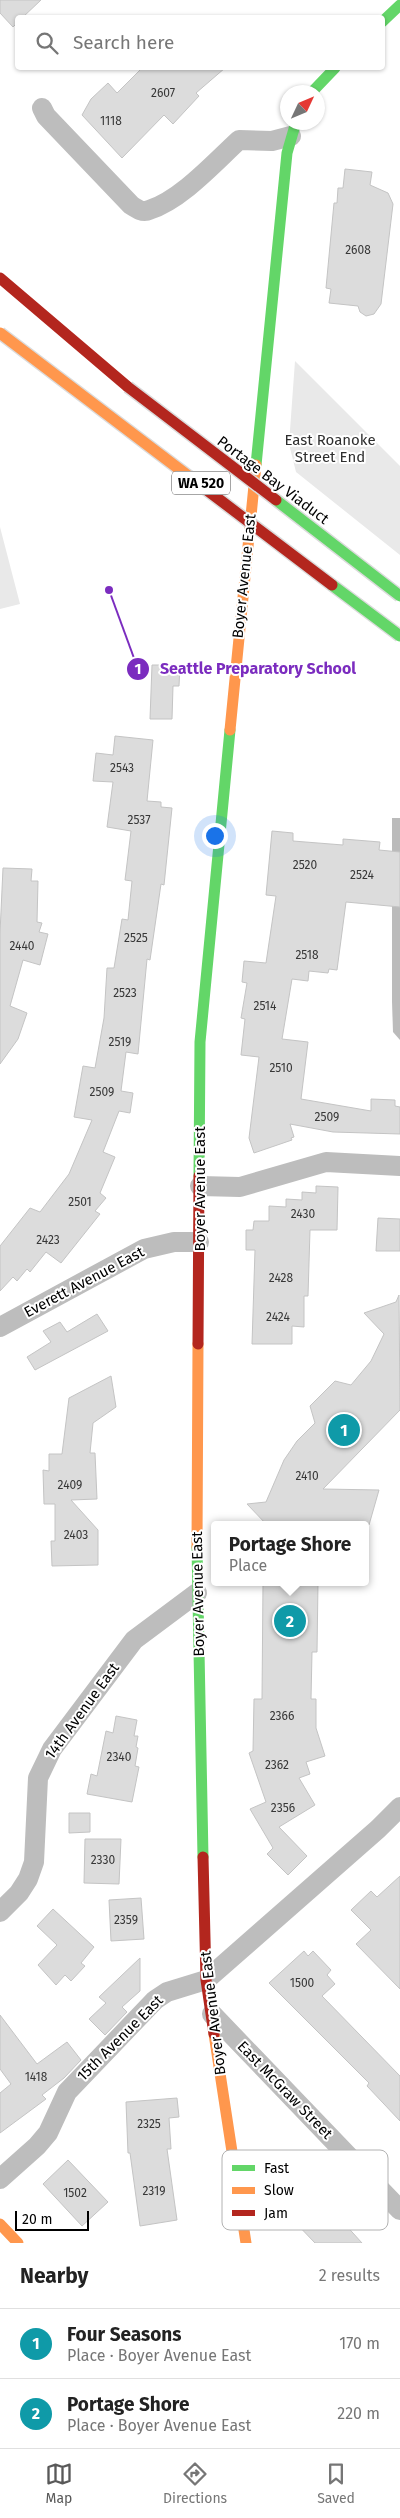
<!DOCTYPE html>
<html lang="en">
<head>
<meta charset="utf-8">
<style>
	body { margin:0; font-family:"Fira Sans",sans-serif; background:#f2f2f2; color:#222 }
	.compass { position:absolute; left:280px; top:85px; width:45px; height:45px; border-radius:50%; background:#fff; box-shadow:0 1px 4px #0004; rotate:46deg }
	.scale { position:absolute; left:15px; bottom:12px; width:74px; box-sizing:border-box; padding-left:5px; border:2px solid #000; border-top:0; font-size:14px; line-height:18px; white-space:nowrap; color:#000; -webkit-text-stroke:4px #fff; paint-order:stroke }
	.you { position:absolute; left:214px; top:835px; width:18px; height:18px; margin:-12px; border:4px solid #fff; border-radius:50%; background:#1a73e8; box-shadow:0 0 0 8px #1a73e833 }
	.badge { display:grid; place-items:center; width:32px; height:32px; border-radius:50%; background:#595959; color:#fff; font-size:16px; font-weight:700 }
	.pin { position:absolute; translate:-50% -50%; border:2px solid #fff; box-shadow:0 1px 5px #0006 }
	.popup { position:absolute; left:211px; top:1521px; width:158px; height:65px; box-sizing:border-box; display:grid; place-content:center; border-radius:5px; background:#fff; filter:drop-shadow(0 1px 4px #0005); font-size:16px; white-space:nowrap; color:#767676 }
	.popup b { font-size:19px; color:#222 }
	.popup::after { content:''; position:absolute; left:50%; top:100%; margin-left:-10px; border:10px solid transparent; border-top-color:#fff }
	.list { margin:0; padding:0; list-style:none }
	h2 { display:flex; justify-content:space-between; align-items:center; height:65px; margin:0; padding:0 20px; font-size:21px }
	h2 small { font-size:16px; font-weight:400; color:#767676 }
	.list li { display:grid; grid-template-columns:32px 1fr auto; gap:15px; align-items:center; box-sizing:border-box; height:70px; padding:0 20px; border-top:1px solid #e0e0e0 }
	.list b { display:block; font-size:19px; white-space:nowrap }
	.list p { margin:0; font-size:16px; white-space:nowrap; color:#767676 }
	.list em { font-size:16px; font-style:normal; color:#767676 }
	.icon { flex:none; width:28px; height:28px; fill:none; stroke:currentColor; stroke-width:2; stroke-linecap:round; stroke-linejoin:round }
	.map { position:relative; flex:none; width:400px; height:2243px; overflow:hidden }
	.search { position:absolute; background:#fff; box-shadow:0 1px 4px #0004; left:15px; right:15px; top:15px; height:55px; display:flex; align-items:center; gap:12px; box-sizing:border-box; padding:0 18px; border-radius:5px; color:#767676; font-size:19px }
	.sheet { height:205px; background:#fff }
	nav { display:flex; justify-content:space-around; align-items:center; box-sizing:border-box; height:70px; border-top:1px solid #e0e0e0; background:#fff; font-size:14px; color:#767676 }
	nav a { display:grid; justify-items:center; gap:2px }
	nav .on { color:#595959 }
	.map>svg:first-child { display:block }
</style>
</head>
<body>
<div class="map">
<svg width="400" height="2243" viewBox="0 0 400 2243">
	<rect width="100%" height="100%" fill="#fff"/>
	<path fill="#e9e9e9" d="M295 361 400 466V555L296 472 289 444Z
		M0 527 20 604 0 609Z"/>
	<path fill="#bbb" d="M392 818H400V1040L393 1032 392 1002Z"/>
	<path fill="#dcdcdc" stroke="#c4c4c4" d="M0 0H41L22 18H18V22L13 27 0 13Z
		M142 68H225L196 93 199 96 173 124 164 115 122 158 82 115 91 99 108 83 117 93Z
		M345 169 372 172 370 185 388 193 393 204 381 304 374 314 366 316 360 312 358 306 329 303 331 289 326 288 334 203H337L338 188H343Z
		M152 665H180L179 686H173L172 719H150Z
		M115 736 153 740 147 801 161 802V807L172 808 164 885 161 884 150 960 147 959 138 1054 126 1052 121 1091 133 1093 130 1113 119 1111 103 1152 115 1157 100 1193 106 1198 95 1211 100 1214 61 1263 46 1252 30 1272 27 1269 17 1281 13 1277 0 1291V1246L30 1208 40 1212 69 1174 92 1120 74 1117 83 1066 95 1068 104 1018 107 968H114L122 919 128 920 132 881 125 880 131 831 107 827 113 782 93 781 96 753 113 755Z
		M272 831 293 833V841L343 845V839L380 842 379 850 400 852V907L346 902 337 970 329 969 328 973 309 971 308 981 292 979 282 1039 308 1042 301 1099 371 1111V1099L395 1100V1106L400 1107V1134L333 1132 290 1124 294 1137 291 1138 292 1140 254 1153 249 1138 259 1057 241 1055 245 1019 241 1018 247 983 242 982 244 961 266 963 276 896 266 895Z
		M3 868 32 869 31 881H38L37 922 42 923 39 932 48 934 40 965 23 960 10 1006 27 1013 18 1039 0 1064V933Z
		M316 1186 338 1187 337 1230H310L308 1296H304V1327L292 1326V1344H252L255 1250H246V1230H253L254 1221H269V1206L286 1207V1199L302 1200V1192L316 1193Z
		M378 1218 400 1219V1251H376Z
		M399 1295 400 1410 323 1489 379 1490 369 1525H267L247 1504 266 1502 284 1460 297 1441 315 1423 310 1406 335 1381 351 1385 371 1361 384 1334 364 1313 396 1302Z
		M97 1314 108 1331 35 1370 27 1357 51 1342 43 1331 60 1322 67 1332Z
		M111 1376 116 1407 93 1423 90 1453H95L97 1499 71 1500 98 1530V1565L52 1566 51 1541H55V1504H44L43 1470 49 1471V1454H62L69 1398Z
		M263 1582H318L317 1652H312L311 1699H316V1728L325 1756 306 1762 310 1774 299 1778 315 1805 279 1827 307 1856 288 1875 267 1854 273 1848 250 1809 266 1802 249 1753 253 1751 254 1699H262Z
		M116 1716 137 1720 134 1736H138L136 1747 138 1748 135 1766 139 1767 132 1802 87 1794 91 1774 97 1776 106 1731 113 1733Z
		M69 1813H90V1832L69 1833Z
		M85 1839H121L119 1884 84 1883Z
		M400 1876V1989L356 1944 371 1930 351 1910 371 1891 377 1897Z
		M141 1898 144 1939 111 1941 109 1900Z
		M53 1909 94 1947 81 1963 85 1966 71 1981 65 1975 56 1985 38 1965 57 1945 37 1926Z
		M304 1951 308 1956 313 1951 331 1970 327 1975 335 1984 322 1996 400 2076V2121L367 2086 369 2083 269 1983Z
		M140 1958V1991L122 2007 127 2012 105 2035 89 2019 106 2003 99 1997Z
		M0 2015 37 2064 67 2042 81 2060 64 2078 42 2095 46 2099 0 2133V2093L11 2084 0 2069Z
		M177 2098 179 2117 169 2118 171 2149H167L177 2220 140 2226 130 2153H128L126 2102Z
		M68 2160 108 2202 82 2226 43 2184Z
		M289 2178 304 2179 362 2243H315L293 2220 299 2214 292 2207 297 2202 287 2192Z"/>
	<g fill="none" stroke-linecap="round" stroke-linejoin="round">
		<path stroke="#bdbdbd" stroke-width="20" d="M42 108 46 116 131 205C137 209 143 213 149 210 181 200 215 162 239 140L272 141 291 136
			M200 1186 240 1187 326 1162 400 1166
			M0 1327 144 1249 174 1242H199
			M0 1912 19 1893 28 1879 34 1862 38 1778 52 1749 134 1640 197 1593
			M212 2014 400 2210
			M0 2179 37 2146 48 2133 67 2092 155 2000 167 1992 206 1980 378 1829 400 1807"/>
		<path stroke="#63d668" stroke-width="11" d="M382 22 400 5
			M312 92 335 68
			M256 465 287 153 296 122
			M199 1176 200 1042 230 730
			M197 1547 203 1857"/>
		<path stroke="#ff974d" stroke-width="11" d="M230 730 256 465
			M197 1547 198 1344
			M214 2034 246 2243
			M0 2224 18 2243"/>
		<path stroke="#b3261e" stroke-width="11" d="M0 278 128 387
			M198 1344 199 1176
			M203 1857 206 1980 214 2034"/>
		<defs>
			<path id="fast-bridge" d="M276 500 400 596
				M332 585 400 636"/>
			<path id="slow-bridge" d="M0 333 191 478"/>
			<path id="jam-bridge" d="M128 387 276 500
				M191 478 332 585"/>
		</defs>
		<use href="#fast-bridge" stroke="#dbdbdb" stroke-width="14" stroke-linecap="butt"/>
		<use href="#slow-bridge" stroke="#dbdbdb" stroke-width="14" stroke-linecap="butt"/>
		<use href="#jam-bridge" stroke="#dbdbdb" stroke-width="14" stroke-linecap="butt"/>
		<use href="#fast-bridge" stroke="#63d668" stroke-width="11"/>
		<use href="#slow-bridge" stroke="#ff974d" stroke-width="11"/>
		<use href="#jam-bridge" stroke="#b3261e" stroke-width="11"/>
	</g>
	<g text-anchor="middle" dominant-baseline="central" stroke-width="4" stroke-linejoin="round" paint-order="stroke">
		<g font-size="12" fill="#373737">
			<text x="163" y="93">2607</text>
			<text x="111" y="121">1118</text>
			<text x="358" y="250">2608</text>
			<text x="122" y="768">2543</text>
			<text x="139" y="820">2537</text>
			<text x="305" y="865">2520</text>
			<text x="362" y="875">2524</text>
			<text x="136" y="938">2525</text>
			<text x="22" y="946">2440</text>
			<text x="307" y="955">2518</text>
			<text x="125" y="993">2523</text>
			<text x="265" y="1006">2514</text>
			<text x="120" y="1042">2519</text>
			<text x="281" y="1068">2510</text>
			<text x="102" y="1092">2509</text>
			<text x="327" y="1117">2509</text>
			<text x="80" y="1202">2501</text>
			<text x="303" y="1214">2430</text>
			<text x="48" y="1240">2423</text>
			<text x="281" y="1278">2428</text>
			<text x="278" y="1317">2424</text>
			<text x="307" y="1476">2410</text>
			<text x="70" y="1485">2409</text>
			<text x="76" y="1535">2403</text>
			<text x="282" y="1716">2366</text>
			<text x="119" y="1757">2340</text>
			<text x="277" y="1765">2362</text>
			<text x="283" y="1808">2356</text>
			<text x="103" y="1860">2330</text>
			<text x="126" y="1920">2359</text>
			<text x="302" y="1983">1500</text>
			<text x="36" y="2077">1418</text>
			<text x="149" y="2124">2325</text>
			<text x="154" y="2191">2319</text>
			<text x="75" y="2193">1502</text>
		</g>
		<rect fill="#fff" stroke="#4c4c4c" stroke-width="1" x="172" y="471.5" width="58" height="23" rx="4"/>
		<g font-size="14" font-weight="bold" fill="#000">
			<text x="201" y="483">WA 520</text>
		</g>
		<g font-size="15" fill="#2e2e2e" stroke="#fff">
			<text x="330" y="440">East Roanoke<tspan x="330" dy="17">Street End</tspan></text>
		</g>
		<g font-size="15" fill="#000" stroke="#fff">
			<text transform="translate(273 480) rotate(37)">Portage Bay Viaduct</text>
			<text transform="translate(244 576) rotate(-84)">Boyer Avenue East</text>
			<text transform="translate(200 1189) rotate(-90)">Boyer Avenue East</text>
			<text transform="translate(84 1282) rotate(-28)">Everett Avenue East</text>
			<text transform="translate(198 1594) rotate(-91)">Boyer Avenue East</text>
			<text transform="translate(82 1711) rotate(-54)">14th Avenue East</text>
			<text transform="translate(213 2013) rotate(-97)">Boyer Avenue East</text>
			<text transform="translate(120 2038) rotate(-45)">15th Avenue East</text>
			<text transform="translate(285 2090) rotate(46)">East McGraw Street</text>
		</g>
	</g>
	<rect x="222" y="2150" width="166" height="80" rx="8" fill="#fff" stroke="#b2b2b2" stroke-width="1"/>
	<rect x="232" y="2165" width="23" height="6" fill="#63d668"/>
	<rect x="232" y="2187" width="23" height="7" fill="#ff974d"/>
	<rect x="232" y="2210" width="23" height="6" fill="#b3261e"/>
	<g font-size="14" fill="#000">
		<text x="264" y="2173">Fast</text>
		<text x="264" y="2195">Slow</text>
		<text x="264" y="2218">Jam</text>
	</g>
	<path fill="none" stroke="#7b2cbf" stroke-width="2" d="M109 590L138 669"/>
	<g fill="#7b2cbf" stroke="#fff" stroke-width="2">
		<circle cx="109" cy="590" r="5"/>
		<circle cx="138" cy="669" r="12"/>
	</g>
	<g font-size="15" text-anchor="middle" font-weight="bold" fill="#fff">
		<text x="138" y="674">1</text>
	</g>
	<g font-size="16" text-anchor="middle" font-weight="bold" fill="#7b2cbf" stroke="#fff" stroke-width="4" stroke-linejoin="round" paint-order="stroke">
		<text x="258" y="674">Seattle Preparatory School</text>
	</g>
</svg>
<svg class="compass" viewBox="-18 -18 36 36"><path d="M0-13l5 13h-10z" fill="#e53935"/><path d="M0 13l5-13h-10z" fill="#767676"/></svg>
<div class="scale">20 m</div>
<div class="you"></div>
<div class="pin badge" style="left:344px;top:1430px;background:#0f9aa8">1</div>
<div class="pin badge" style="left:290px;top:1621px;background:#0f9aa8">2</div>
<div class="popup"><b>Portage Shore</b>Place</div>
<div class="search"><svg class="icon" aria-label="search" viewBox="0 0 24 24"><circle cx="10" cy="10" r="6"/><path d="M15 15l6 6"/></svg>Search here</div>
</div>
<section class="sheet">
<h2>Nearby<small>2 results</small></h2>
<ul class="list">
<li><span class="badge" style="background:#0f9aa8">1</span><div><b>Four Seasons</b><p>Place · Boyer Avenue East</p></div><em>170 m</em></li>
<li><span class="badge" style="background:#0f9aa8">2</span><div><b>Portage Shore</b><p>Place · Boyer Avenue East</p></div><em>220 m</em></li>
</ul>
</section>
<nav>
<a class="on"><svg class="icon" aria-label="map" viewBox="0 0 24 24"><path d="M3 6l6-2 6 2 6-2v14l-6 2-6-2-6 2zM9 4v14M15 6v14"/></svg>Map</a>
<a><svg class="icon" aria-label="directions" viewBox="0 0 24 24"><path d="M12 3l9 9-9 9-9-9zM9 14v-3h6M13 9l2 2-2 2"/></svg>Directions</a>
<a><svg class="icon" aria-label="saved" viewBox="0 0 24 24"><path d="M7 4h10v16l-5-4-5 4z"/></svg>Saved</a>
</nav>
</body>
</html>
